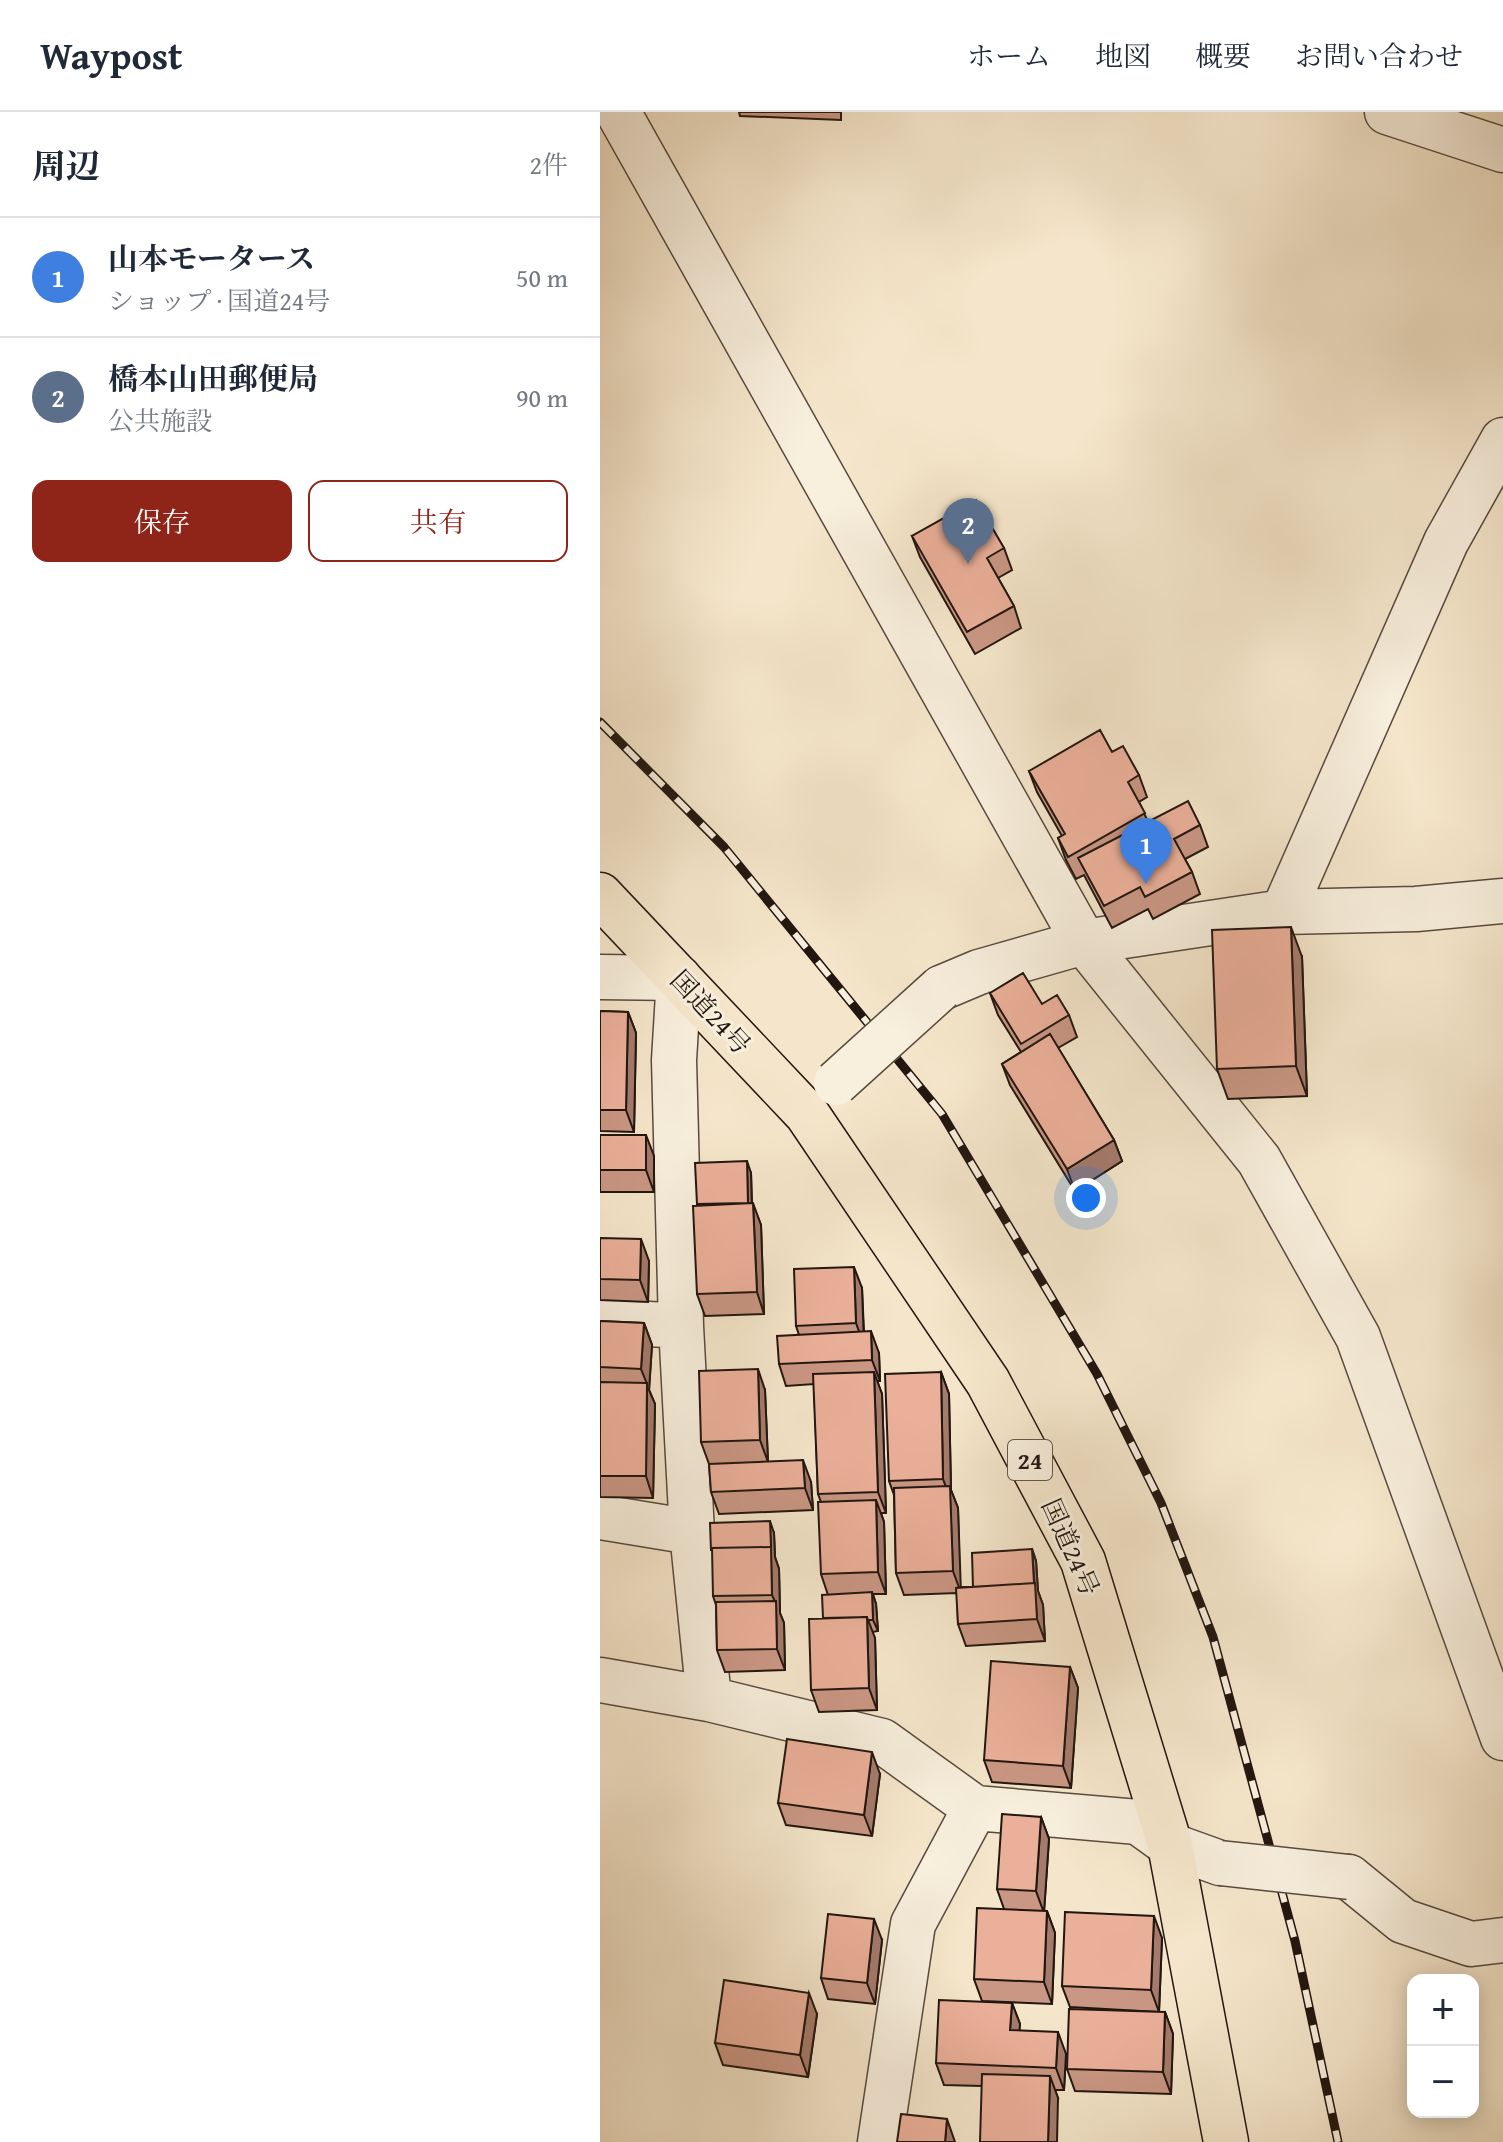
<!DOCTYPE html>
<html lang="ja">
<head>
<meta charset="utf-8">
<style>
	body { margin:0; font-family:"Gentium Book Plus","Noto Serif JP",serif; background:#f2f2f3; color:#1f2937 }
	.controls { position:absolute; right:24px; bottom:24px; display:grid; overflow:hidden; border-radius:16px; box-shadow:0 4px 20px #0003 }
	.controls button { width:72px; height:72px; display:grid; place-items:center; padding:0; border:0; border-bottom:2px solid #e0e1e3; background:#fff; color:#1f2937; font:40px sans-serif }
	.you { position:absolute; left:486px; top:1086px; width:28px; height:28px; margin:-20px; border:6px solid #fff; border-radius:50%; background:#1a73e8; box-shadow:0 0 0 12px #1a73e833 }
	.badge { display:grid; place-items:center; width:52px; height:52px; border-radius:50%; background:#8f2418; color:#fff; font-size:26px; font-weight:700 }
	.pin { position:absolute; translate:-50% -66px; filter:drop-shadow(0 2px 4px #0008) }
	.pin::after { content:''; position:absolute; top:42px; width:28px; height:24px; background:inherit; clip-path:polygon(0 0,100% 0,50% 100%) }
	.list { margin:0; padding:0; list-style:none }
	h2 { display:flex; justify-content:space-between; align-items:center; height:104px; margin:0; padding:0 32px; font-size:34px }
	h2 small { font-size:26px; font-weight:400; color:#747a83 }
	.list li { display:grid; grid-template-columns:52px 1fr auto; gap:24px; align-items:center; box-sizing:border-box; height:120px; padding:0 32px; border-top:2px solid #e0e1e3 }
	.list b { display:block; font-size:30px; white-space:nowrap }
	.list p { margin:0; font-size:26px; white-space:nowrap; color:#747a83 }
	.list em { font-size:26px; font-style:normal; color:#747a83 }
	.actions { display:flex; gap:16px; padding:24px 32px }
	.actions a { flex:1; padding:18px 0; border:2px solid #8f2418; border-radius:16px; text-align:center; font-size:28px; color:#8f2418 }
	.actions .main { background:#8f2418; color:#fff }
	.map { position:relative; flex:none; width:903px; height:2030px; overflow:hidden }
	header { display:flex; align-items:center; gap:48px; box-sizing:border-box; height:112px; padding:0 40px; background:#fff; border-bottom:2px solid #e0e1e3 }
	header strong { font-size:38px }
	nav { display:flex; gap:44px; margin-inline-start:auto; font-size:28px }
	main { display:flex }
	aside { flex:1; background:#fff }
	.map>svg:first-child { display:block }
</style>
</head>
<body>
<header>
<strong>Waypost</strong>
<nav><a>ホーム</a><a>地図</a><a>概要</a><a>お問い合わせ</a></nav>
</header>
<main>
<aside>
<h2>周辺<small>2件</small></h2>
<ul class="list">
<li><span class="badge" style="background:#3f7fe0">1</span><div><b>山本モータース</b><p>ショップ · 国道24号</p></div><em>50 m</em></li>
<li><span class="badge" style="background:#5c6f8a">2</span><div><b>橋本山田郵便局</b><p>公共施設</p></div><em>90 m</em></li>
</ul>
<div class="actions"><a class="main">保存</a><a>共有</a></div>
</aside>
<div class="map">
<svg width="903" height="2030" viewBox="0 0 903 2030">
	<rect width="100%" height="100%" fill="#f5e6cb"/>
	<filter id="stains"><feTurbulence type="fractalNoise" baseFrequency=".0025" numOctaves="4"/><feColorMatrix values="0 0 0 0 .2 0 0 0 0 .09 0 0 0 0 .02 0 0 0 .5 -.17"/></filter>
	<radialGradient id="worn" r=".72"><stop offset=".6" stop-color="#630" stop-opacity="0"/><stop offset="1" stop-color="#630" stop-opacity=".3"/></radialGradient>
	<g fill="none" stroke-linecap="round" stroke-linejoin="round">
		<defs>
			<path id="minor" d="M18 0 484 830 659 1048 758 1225 903 1626
				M787 0 903 38
				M683 800 846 430 903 328
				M0 865 79 866 74 948 81 1214 92 1420 109 1587 0 1568
				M341 876 379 860 484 830 683 800 816 797 903 789
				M0 1209 81 1214
				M0 1405 92 1420
				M109 1587 282 1629 375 1696 538 1710 570 1733 620 1751
				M749 1765 803 1809 871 1832 903 1828
				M280 2030 313 1812 375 1696"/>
			<path id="highway" d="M0 783 207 1002 388 1270 483 1449 570 1733 626 2030"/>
		</defs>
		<use href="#minor" stroke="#574a3f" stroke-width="47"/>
		<use href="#highway" stroke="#221610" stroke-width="47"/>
		<use href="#minor" stroke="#f8efdd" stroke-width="44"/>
		<use href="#highway" stroke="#f5e6cb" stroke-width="44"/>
		<defs>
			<path id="rail" d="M0 610 124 735 342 1002 497 1262 561 1391 613 1525 695 1829 738 2030"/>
		</defs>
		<use href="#rail" stroke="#221610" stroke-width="9"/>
		<use href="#rail" stroke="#f8efdd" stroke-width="6" stroke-dasharray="18" stroke-linecap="butt"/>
		<defs>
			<path id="minor-bridge" d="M236 971 341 876
				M620 1751 749 1765"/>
		</defs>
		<use href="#minor-bridge" stroke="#574a3f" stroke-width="47" stroke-linecap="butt"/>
		<use href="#minor-bridge" stroke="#f8efdd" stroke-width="44"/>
	</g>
	<path fill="#ca9784" stroke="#221610" stroke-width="2" d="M139 0H241V8L140 4Z
		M312 424 404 436 412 458 398 466 414 494 421 516 375 542 320 445Z
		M512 640 539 663 547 685 539 690 548 710 600 713 608 735 585 747 592 760 600 782 553 807 548 797 512 816 484 763 476 767 466 748 458 726 462 724 437 680 429 659Z
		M702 845 707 984 628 987 617 957Z
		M390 881 469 903 477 925 458 936 514 1028 522 1049 475 1079 410 973 402 952 421 940 398 903Z
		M0 899 28 900 36 921 34 1020 0 1019Z
		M0 1023 54 1044V1080H0Z
		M151 1061 152 1091 161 1113 164 1202 105 1204 97 1182V1092Z
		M0 1126 49 1149 48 1190 0 1188Z
		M262 1176 264 1220 279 1241 280 1269H277L282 1282 286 1401H281L284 1410 286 1482H273L276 1492 278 1519 272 1520 275 1526 277 1598 219 1600 211 1578 228 1483 221 1462V1390L218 1382 214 1272 186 1274 179 1252 199 1223 196 1214Z
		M0 1209 44 1211 52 1233 49 1278 55 1292 53 1386 0 1385Z
		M341 1260 349 1282 351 1378 358 1396 360 1475H373L432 1437 436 1449 438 1479 443 1493 445 1529 366 1534 358 1512 357 1481 304 1483 296 1461 294 1383 289 1369Z
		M165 1278 168 1350 211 1370 213 1398 119 1402 111 1380 109 1352 101 1330Z
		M174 1421 175 1445 179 1457 180 1501 184 1511 185 1558 125 1560 117 1538 116 1493 113 1484Z
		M470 1555 478 1576 471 1676 392 1670 384 1648Z
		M280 1662 272 1724 186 1713 178 1691Z
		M441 1705 449 1727 444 1799H447L455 1821 452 1892 382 1889 374 1867 404 1797 397 1777Z
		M562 1826 559 1900 470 1895 462 1874Z
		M282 1828 275 1892 228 1887 221 1866Z
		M412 1891 420 1912 419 1918 466 1942 464 1978H455L458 1986 382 1974 344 1973 336 1951Z
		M565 1900 573 1922 571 1982 475 1979 467 1957Z
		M217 1902 208 1965 123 1953 115 1931Z"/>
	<path fill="#a47b6c" stroke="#221610" stroke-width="2" d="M691 815 702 845 707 984 696 954Z
		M28 900 36 921 34 1020 26 998Z
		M46 1023 54 1044V1080L46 1058Z
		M514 1028 522 1049 475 1079 467 1057Z
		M147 1049 151 1061 152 1102 148 1091Z
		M153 1091 161 1113 164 1202 157 1180Z
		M41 1127 49 1149 48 1190 40 1168Z
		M254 1155 262 1176 264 1233 256 1211Z
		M44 1211 52 1233 49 1278 55 1292 53 1386 46 1364 47 1272 41 1257Z
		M271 1219 279 1241 280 1269 272 1248Z
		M158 1257 165 1278 168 1350 160 1328Z
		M274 1260 282 1282 286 1401 278 1380Z
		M341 1260 349 1282 351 1378 358 1396 361 1481 353 1459 350 1386 343 1367Z
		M203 1348 211 1370 213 1398 205 1376Z
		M276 1388 284 1410 286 1482 278 1460Z
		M170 1409 174 1421 175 1445 179 1457 180 1501 184 1511 185 1558 177 1537 176 1492 172 1483Z
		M432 1437 436 1449 438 1479 443 1493 445 1529 437 1507Z
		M272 1480 276 1492 278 1519 273 1508Z
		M267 1505 275 1526 277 1598 269 1576Z
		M470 1555 478 1576 471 1676 463 1654Z
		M272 1640 280 1662 272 1724 264 1703Z
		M441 1705 449 1727 444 1801 436 1779Z
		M447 1799 455 1821 452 1892 444 1870Z
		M554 1804 562 1826 559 1900 551 1878Z
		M274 1807 282 1828 275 1892 267 1871Z
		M209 1881 217 1902 208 1965 200 1943Z
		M412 1891 420 1912 418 1940 410 1918Z
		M565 1900 573 1922 571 1982 563 1960Z
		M458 1920 466 1942 464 1978 456 1956Z
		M450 1964 458 1986 457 2030H448Z
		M347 2007 355 2030H345Z"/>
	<path fill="#ebb09a" stroke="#221610" stroke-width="2" d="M376 388 404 436 387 446 414 494 367 520 312 424Z
		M500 618 512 640 523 634 539 663 528 670 545 701 468 745 458 726 465 722 429 659Z
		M588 689 600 713 574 727 592 760 545 785 540 775 504 794 478 746Z
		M691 815 696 954 617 957 612 818Z
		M423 861 442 892 457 883 469 903 421 932 390 881Z
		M0 899 28 900 26 998H0Z
		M450 922 514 1028 467 1057 402 952Z
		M0 1023H46V1058H0Z
		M147 1049 148 1091 97 1092 95 1051Z
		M153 1091 157 1180 97 1182 93 1094Z
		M0 1126 41 1127 40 1168 0 1167Z
		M254 1155 256 1211 196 1214 194 1157Z
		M0 1209 44 1211 41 1257 0 1255Z
		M271 1219 272 1248 179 1252 177 1224Z
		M158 1257 160 1328 101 1330 99 1259Z
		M274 1260 278 1380 218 1382 213 1262Z
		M341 1260 343 1367 289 1369 285 1262Z
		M0 1270 47 1271 46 1364H0Z
		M203 1348 205 1376 111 1380 109 1352Z
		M350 1374 353 1459 296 1461 294 1376Z
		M276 1388 278 1460 221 1462 218 1390Z
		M170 1409 171 1435 112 1436 111 1439 110 1411Z
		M171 1435 172 1483 113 1484 112 1436Z
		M432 1437 434 1471 373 1475 372 1441Z
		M435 1471 437 1507 358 1512 356 1476Z
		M272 1480 273 1508H268L267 1505 223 1506 222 1483Z
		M176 1489 177 1537 117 1538 116 1490Z
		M267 1505 269 1576 211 1578 209 1507Z
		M391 1549 470 1555 463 1654 384 1648Z
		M187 1627 272 1640 264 1703 178 1691Z
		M402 1702 441 1705 436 1779 397 1777Z
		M377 1796 447 1799 444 1870 374 1867Z
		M465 1800 554 1804 551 1878 462 1874Z
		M228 1802 274 1807 267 1871 221 1866Z
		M124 1868 209 1881 200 1943 115 1931Z
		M339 1888 412 1891 410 1918 458 1920 456 1956 336 1951Z
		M469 1897 565 1900 563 1960 467 1957Z
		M382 1962 450 1964 448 2030H380Z
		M301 2002 347 2007 345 2030H297Z"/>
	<g text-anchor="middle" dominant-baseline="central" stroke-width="6" stroke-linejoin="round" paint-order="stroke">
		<rect fill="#f8efdd" stroke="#62574e" stroke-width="2" x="408" y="1328" width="44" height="40" rx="6"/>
		<g font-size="24" font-weight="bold" fill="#221610">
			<text x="430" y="1348">24</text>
		</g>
		<g font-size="26" fill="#221610" stroke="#f8efdd">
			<text transform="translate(111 900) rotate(47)">国道24号</text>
			<text transform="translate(471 1435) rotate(66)">国道24号</text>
		</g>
	</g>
	<rect width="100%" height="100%" filter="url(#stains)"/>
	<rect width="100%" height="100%" fill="url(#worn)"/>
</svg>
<div class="controls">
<button>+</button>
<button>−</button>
</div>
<div class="you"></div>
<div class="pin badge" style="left:546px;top:772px;background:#3f7fe0">1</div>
<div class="pin badge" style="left:368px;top:452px;background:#5c6f8a">2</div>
</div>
</main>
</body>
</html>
